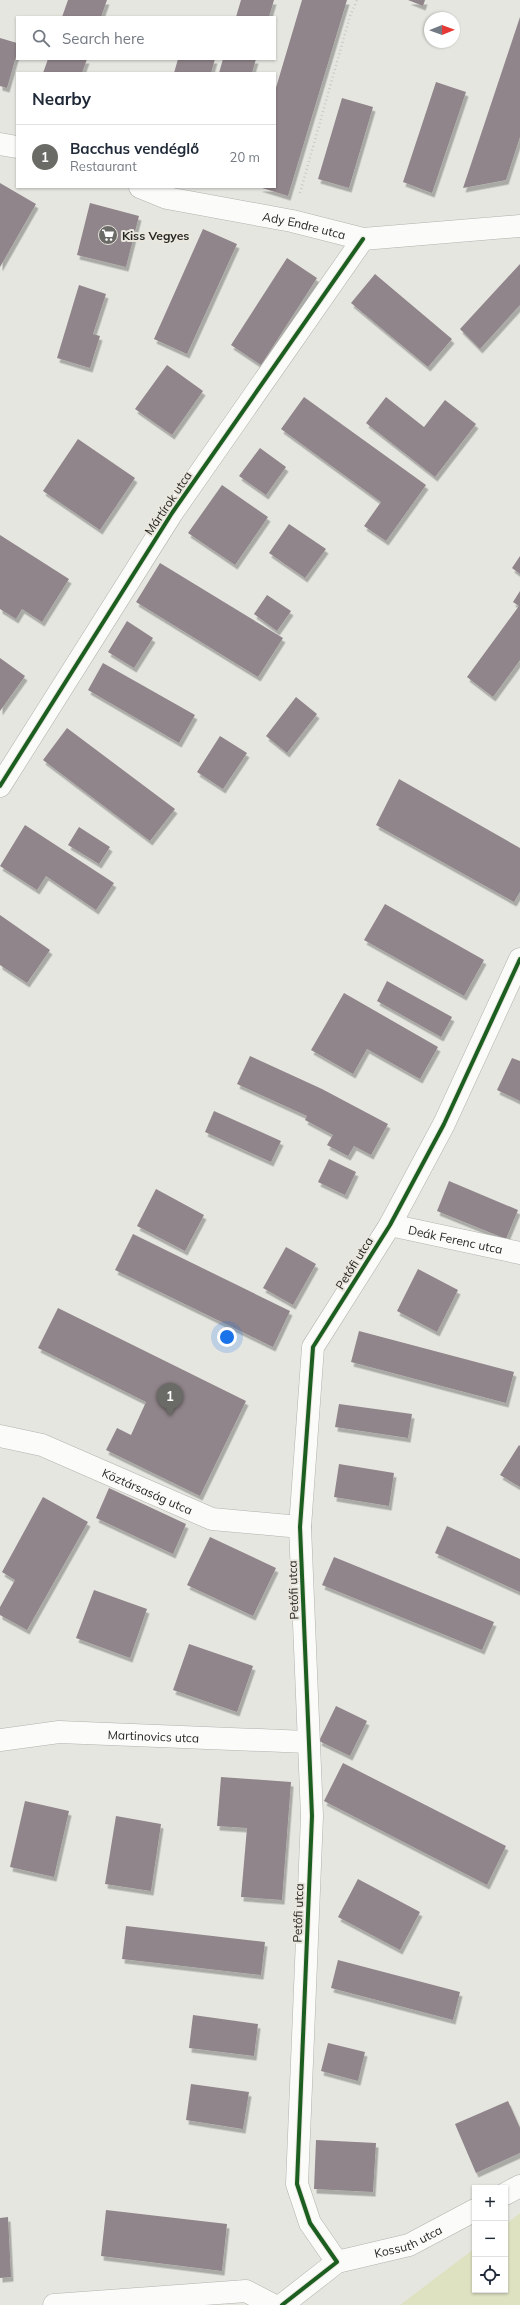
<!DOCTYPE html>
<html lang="en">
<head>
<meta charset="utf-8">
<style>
	body { margin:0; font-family:Mulish,sans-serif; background:#f6f6f7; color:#1f2937 }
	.controls { position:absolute; right:12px; bottom:12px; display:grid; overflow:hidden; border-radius:0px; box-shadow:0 1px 3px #0004 }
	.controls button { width:36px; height:36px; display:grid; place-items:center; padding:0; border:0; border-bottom:1px solid #e0e1e3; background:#fff; color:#1f2937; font:20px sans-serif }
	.compass { position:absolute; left:424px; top:12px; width:36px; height:36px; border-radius:50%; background:#fff; box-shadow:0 1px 3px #0004; rotate:89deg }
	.you { position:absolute; left:227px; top:1337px; width:14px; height:14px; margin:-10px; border:3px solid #fff; border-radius:50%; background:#1a73e8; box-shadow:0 0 0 6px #1a73e833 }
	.badge { display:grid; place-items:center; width:26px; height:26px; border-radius:50%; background:#6a6a66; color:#fff; font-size:13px; font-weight:700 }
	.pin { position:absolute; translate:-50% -33px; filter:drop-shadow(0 1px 2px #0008) }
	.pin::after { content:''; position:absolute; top:21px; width:14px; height:12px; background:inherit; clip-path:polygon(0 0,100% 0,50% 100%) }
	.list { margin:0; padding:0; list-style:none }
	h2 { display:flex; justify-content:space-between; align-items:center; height:52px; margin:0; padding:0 16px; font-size:17px }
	h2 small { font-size:13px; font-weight:400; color:#747a83 }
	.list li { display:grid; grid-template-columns:26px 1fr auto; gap:12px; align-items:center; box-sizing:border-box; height:64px; padding:0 16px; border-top:1px solid #e0e1e3 }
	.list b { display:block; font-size:15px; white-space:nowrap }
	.list p { margin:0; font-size:13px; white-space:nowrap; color:#747a83 }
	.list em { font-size:13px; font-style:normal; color:#747a83 }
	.icon { flex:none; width:22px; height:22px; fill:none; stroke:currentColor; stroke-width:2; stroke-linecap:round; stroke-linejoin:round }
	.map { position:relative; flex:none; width:520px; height:2305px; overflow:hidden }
	.search { position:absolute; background:#fff; box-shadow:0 1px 3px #0004; left:16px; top:16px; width:260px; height:44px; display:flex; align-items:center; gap:10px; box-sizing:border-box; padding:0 14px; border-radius:0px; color:#747a83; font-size:15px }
	.panel { position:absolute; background:#fff; box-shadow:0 1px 3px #0004; left:16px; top:72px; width:260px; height:116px; border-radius:0px }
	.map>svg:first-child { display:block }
</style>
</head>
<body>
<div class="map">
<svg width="520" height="2305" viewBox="0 0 520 2305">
	<defs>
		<filter id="shadow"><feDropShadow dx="2.5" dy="4.5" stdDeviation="0" flood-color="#0004"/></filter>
	</defs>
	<rect width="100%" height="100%" fill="#e6e6e1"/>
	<path fill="#dfe2c1" d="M520 2213V2305H400L475 2248V2290H505V2225Z"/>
	<path fill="#90858a" filter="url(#shadow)" d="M68 0H107L101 17H62Z
		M241 0H274L269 17H236Z
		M302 0H347L288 196 259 187H275V91Z
		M408 0H425L423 6Z
		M520 17V137L506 180 463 188Z
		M0 38 17 43V53L7 88 0 86Z
		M48 59H87L82 73H43Z
		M178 59H215L211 73H174Z
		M223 59H256L252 73H219Z
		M436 82 466 92 432 193 403 182Z
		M342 98 373 107 349 188 318 179Z
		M0 183 36 204 0 267Z
		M90 203 139 216 126 267 77 255Z
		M203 229 237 244 187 354 154 339Z
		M287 258 317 278 261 365 231 345Z
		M520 264V305L480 349 460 329Z
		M375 274 452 339 428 367 351 303Z
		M79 285 106 294 93 334 100 336 90 368 57 358Z
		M167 365 203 391 172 435 135 409Z
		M304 397 426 485 386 541 364 526 381 502 281 429Z
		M386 397 424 427 445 400 476 424 435 477 366 423Z
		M78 439 135 478 100 530 43 491Z
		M260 448 286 467 266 495 239 476Z
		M222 485 268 517 235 565 188 533Z
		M289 524 326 549 305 578 269 553Z
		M0 535 69 579 42 622 22 609 16 619 0 609Z
		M520 556V574L512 568Z
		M160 563 283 638 258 677 136 602Z
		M520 591V660L493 697 467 677 519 606 513 602Z
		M267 595 291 611 277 631 254 614Z
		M127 621 153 638 134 668 108 652Z
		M0 658 25 676 0 711Z
		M103 663 195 715 179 743 88 690Z
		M296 697 317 714 287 753 266 736Z
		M67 728 175 809 150 841 43 760Z
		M220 736 247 753 223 789 197 772Z
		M399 779 520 848V892L514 902 376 825Z
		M25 825 114 883 96 910 46 876 37 890 0 866Z
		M79 827 110 847 99 864 68 845Z
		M385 904 484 960 464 996 364 940Z
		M0 915 50 950 27 983 0 965Z
		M387 981 452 1017 441 1037 377 1001Z
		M344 993 438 1047 420 1079 367 1049 353 1074 311 1050Z
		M250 1056 322 1089 388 1124 371 1155 354 1146 348 1156 327 1145 333 1135 305 1120 307 1116 237 1084Z
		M512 1058 520 1061V1101L497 1090Z
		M214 1111 281 1141 271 1162 205 1132Z
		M329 1159 356 1172 345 1195 318 1182Z
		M449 1181 518 1210 506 1239 437 1211Z
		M156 1189 204 1215 185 1251 137 1226Z
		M133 1234 290 1311 273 1347 115 1270Z
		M286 1247 316 1264 293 1305 263 1288Z
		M418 1269 458 1290 437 1332 397 1311Z
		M58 1308 246 1401 200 1496 106 1450 117 1428 131 1435 146 1402 38 1348Z
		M359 1331 514 1372 506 1403 351 1362Z
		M339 1404 412 1414 408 1438 335 1427Z
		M519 1445 520 1446V1487L500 1475Z
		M339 1464 394 1473 389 1506 334 1497Z
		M109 1488 186 1524 173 1554 96 1518Z
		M43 1497 88 1522 27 1630 0 1615V1607L15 1580 2 1572Z
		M447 1526 520 1559V1592L435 1553Z
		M210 1537 276 1568 253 1616 187 1585Z
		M334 1557 494 1622 482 1650 322 1585Z
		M94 1590 147 1609 130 1658 76 1638Z
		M189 1644 253 1666 237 1712 173 1690Z
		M336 1706 367 1721 350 1756 319 1741Z
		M343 1763 506 1846 487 1885 324 1801Z
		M221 1777 291 1782 282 1900 241 1897 247 1828 217 1826Z
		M25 1801 69 1811 54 1877 10 1867Z
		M116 1816 161 1824 151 1891 105 1884Z
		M358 1879 420 1912 400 1950 338 1917Z
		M126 1926 265 1942 261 1975 122 1959Z
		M338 1960 460 1992 453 2020 331 1988Z
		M193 2015 258 2024 254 2056 189 2048Z
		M328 2043 365 2052 358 2081 321 2071Z
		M191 2084 249 2092 243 2129 186 2120Z
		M508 2101 520 2128V2153L476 2173 455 2124Z
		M316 2140 376 2143 373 2192 314 2189Z
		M106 2210 227 2224 222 2271 101 2256Z
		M8 2217 11 2277 0 2278V2218Z"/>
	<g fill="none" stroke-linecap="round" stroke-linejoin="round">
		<defs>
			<g id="minor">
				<path d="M0 144 17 147"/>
				<path id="s1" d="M140 187 167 198 292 221 363 239 520 226"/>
				<path d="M0 786 172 513 363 239"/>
				<path id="s2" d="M390 1225 520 1253"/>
				<path id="s3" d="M0 1436 42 1445 212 1519 300 1527"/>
				<path id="s4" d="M0 1740 59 1732 307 1742"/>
				<path d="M505 2194 520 2186"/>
				<path d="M337 2262 310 2223 297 2184 312 1816 300 1527 313 1347 390 1225 444 1124 520 959"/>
				<path d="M54 2305 246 2291 273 2305"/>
				<path id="s5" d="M282 2305 337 2262 409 2245 475 2210"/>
			</g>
		</defs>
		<use href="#minor" stroke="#b1b1ad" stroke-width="23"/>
		<path stroke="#c7c7c5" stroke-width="2.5" stroke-dasharray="1 3" stroke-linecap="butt" d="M300 193 350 16 357 0"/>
		<use href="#minor" stroke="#fbfbfa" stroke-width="22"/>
		<defs>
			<path id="cycleway" d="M0 786 172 513 363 239
				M282 2305 337 2262 310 2223 297 2184 312 1816 300 1527 313 1347 390 1225 444 1124 520 959"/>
		</defs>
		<use href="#cycleway" stroke="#e9e7de" stroke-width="6"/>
		<use href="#cycleway" stroke="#1b5e20" stroke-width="4"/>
	</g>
	<defs>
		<symbol id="supermarket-disc" viewBox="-11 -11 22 22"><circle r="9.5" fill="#6a6a66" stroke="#e9e7de"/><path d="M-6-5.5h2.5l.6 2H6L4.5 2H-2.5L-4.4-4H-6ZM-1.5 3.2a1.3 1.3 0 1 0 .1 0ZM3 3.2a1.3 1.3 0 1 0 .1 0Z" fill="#fff"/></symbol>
	</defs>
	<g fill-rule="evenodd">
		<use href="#supermarket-disc" x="97" y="224" width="22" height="22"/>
	</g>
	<g text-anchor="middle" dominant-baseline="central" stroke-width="4" stroke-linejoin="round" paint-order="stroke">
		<g font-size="12" fill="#272723" stroke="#e9e7de">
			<text stroke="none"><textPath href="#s1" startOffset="169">Ady Endre utca</textPath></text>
			<text transform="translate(168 503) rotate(-56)">Mártírok utca</text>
			<text stroke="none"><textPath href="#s2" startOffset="67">Deák Ferenc utca</textPath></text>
			<text transform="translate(354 1263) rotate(-58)">Petőfi utca</text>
			<text stroke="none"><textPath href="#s3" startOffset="158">Köztársaság utca</textPath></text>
			<text transform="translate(293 1590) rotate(-92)">Petőfi utca</text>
			<text stroke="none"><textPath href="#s4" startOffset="154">Martinovics utca</textPath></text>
			<text transform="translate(298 1913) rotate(-88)">Petőfi utca</text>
			<text stroke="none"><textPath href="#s5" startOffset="144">Kossuth utca</textPath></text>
		</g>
		<g font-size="12" font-weight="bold" fill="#272723" stroke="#e9e7de" text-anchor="start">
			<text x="122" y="235">Kiss Vegyes</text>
		</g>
	</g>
</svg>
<div class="controls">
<button>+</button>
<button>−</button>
<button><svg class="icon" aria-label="locate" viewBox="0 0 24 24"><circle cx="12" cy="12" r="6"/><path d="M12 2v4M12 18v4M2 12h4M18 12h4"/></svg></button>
</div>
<svg class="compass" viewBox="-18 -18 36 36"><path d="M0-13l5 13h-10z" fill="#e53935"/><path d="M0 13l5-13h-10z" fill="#747a83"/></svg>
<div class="you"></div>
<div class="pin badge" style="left:170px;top:1416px">1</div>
<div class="search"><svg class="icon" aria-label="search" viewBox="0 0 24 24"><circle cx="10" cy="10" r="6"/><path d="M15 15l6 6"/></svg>Search here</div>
<section class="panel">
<h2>Nearby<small></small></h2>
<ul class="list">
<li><span class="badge">1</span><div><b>Bacchus vendéglő</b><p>Restaurant</p></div><em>20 m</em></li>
</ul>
</section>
</div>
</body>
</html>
